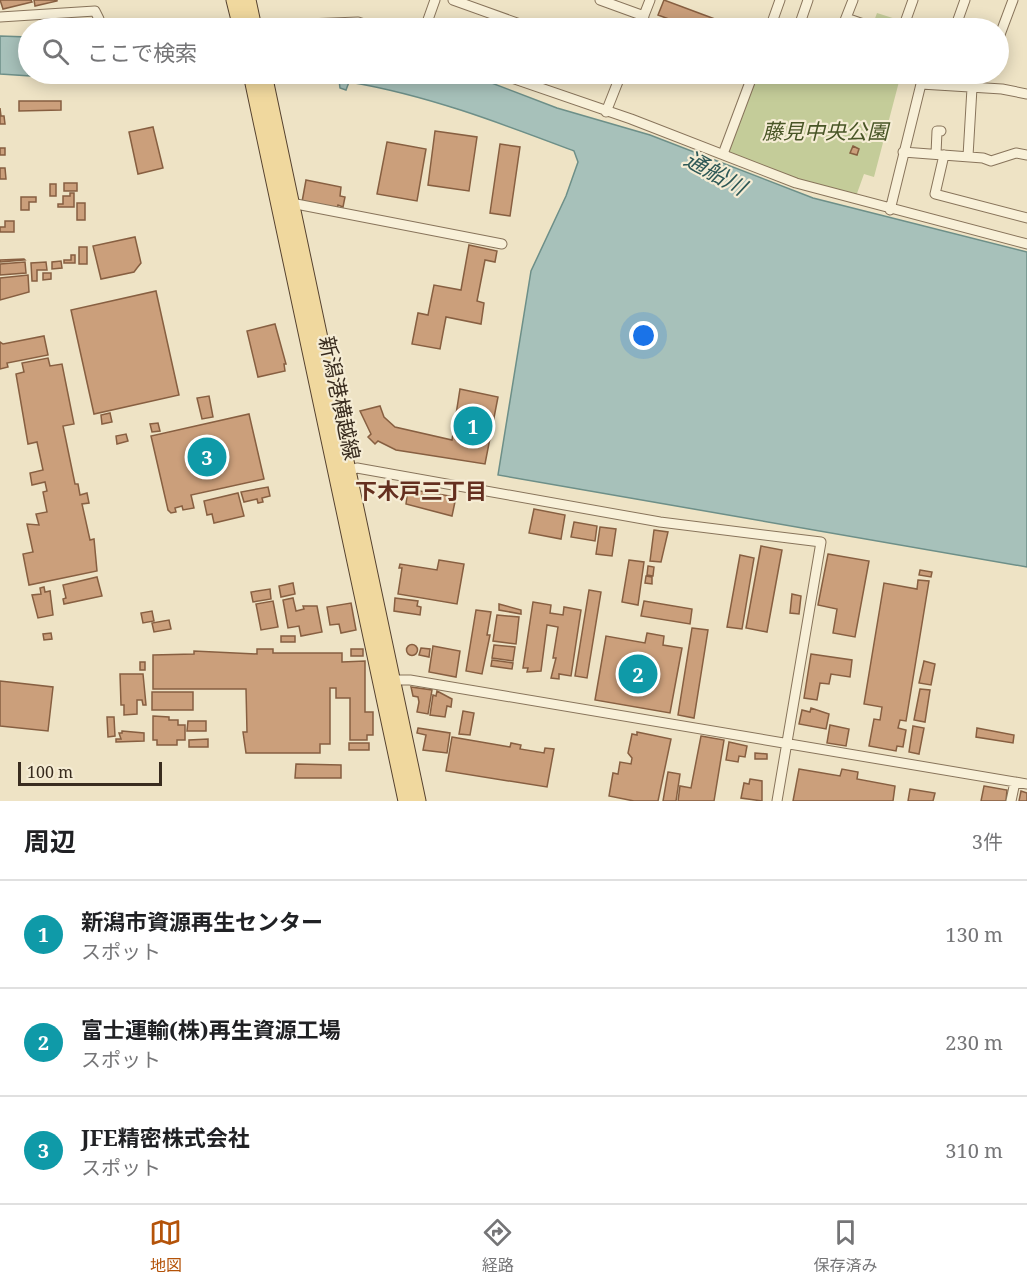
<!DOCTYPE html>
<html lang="ja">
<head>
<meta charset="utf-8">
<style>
	body { margin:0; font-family:"Noto Serif","Noto Sans JP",serif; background:#f6f6f6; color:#202124 }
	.scale { position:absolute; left:18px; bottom:15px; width:144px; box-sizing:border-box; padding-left:6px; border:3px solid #392c1f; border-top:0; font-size:16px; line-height:21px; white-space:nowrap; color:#392c1f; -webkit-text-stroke:4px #f5ecd4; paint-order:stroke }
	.you { position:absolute; left:644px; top:336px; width:21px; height:21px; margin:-15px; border:4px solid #fff; border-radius:50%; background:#1a73e8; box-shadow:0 0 0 9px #1a73e833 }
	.badge { display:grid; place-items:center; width:39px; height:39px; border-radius:50%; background:#b45309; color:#fff; font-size:20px; font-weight:700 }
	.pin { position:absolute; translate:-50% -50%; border:3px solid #fff; box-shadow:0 2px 6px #0006 }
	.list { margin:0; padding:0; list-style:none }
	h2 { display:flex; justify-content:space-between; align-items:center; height:78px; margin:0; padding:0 24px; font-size:26px }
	h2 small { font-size:20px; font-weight:400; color:#757577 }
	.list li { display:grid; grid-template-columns:39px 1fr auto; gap:18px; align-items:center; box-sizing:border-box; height:108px; padding:0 24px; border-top:2px solid #e0e0e0 }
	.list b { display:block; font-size:22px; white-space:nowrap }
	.list p { margin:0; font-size:20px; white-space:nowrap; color:#757577 }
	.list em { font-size:20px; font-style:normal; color:#757577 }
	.icon { flex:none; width:33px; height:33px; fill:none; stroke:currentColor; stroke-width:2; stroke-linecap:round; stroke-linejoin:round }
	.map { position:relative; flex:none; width:1027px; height:801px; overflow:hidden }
	.search { position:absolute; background:#fff; box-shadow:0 3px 15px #0003; left:18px; right:18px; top:18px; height:66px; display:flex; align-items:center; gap:15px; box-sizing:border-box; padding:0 21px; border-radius:33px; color:#757577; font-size:22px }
	.sheet { height:402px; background:#fff }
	nav { display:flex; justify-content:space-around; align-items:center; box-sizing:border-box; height:84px; border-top:2px solid #e0e0e0; background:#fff; font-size:16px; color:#757577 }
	nav a { display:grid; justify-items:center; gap:3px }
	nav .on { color:#b45309 }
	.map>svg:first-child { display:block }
</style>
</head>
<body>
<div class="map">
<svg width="1027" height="801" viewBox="0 0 1027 801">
	<rect width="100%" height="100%" fill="#eee3c5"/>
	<path fill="#c4cc99" d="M877 13 902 21 899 28H885L873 24Z
		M753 74H901L874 177 864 174 855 199 723 154Z"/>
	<path fill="#a7c1ba" stroke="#6d8f88" stroke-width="1.5" d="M0 36 28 37V74H85L46 77 0 74Z
		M110 74H468L557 108 650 135 813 198 1027 252V567L498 475 531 271 566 196 578 162 574 151C500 123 427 95 349 82L346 90 340 88 339 80 295 78 287 81 237 76Z"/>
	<path fill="#cb9f7b" stroke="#875f41" stroke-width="1.5" d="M0 0H31L32 2 3 9Z
		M34 0H57V1L35 6Z
		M664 0 739 28H693L658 15Z
		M19 101H61V110L19 111Z
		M0 108 1 116H4L5 124H0Z
		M153 127 163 168 138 174 129 132Z
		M435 131 477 137 469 191 428 185Z
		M387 142 426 149 417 201 377 194Z
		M500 144 520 147 510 216 490 213Z
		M853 146 859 149 857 155 850 153Z
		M0 148H5V155H0Z
		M0 168H5L6 179H0Z
		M306 180 341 187 340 196 345 197 343 207 338 205 337 209 302 202Z
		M64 183H77V191H64Z
		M50 184H56V196H50Z
		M70 193H74V207H58V204H63V196H70Z
		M21 197H36V202H29V210H21Z
		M77 203H85V220H77Z
		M5 221H14V232H0V227H5Z
		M135 237 141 263 137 268 134 272 101 279 93 246Z
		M469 245 497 251 495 262 485 260 477 301 484 303 481 324 446 317 440 349 412 344 418 313 428 315 434 285 461 290Z
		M79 247H87V264H79Z
		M71 255H75V263H64V260H71Z
		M24 259 25 260 0 262V260Z
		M61 261 62 268 52 269V262Z
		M25 262 26 273 0 275V264Z
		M46 262 47 270H37V281H32L31 263Z
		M43 273H51V279L43 280Z
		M28 275 29 292 0 300V278Z
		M156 291 179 395 94 414 71 310Z
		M275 324 286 364H284L285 371 258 377 247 331Z
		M44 336 48 355 7 363 8 367 0 369V342L3 344Z
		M48 358 50 366 62 364 74 424 63 426 75 484H78L80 495 87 493 89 503 82 504 90 540 94 539 97 571 29 585 23 554 33 552 27 524 39 525 36 514 47 512 43 492 47 491 45 482 32 485 30 473 43 470 37 442 28 444 16 374 24 372 22 363Z
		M460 389 498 397 485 464 396 450 378 441 375 444 368 437 371 434 360 411 380 406 384 417 395 427 452 440Z
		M209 396 213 417 202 419 197 398Z
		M110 413 112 422 102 424 101 415Z
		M249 414 264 479 191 495 194 508 183 510 182 506 175 508 176 512 171 513 168 510 151 436Z
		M158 423 160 431 152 432 150 424Z
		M126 434 128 441 117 444 116 436Z
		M268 487 270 496 262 498 263 502 258 503 257 499 244 502 241 492Z
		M408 489 456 497 452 516 406 504Z
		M238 493 244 516 214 523 212 514 207 515 204 501Z
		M534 509 565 515 561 539 529 533Z
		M574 522 597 526 595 541 571 537Z
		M600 527 616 529 612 556 596 554Z
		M654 530 668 532 661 562 650 561Z
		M761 546 782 550 767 632 746 628Z
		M828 554 869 561 855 637 833 633 837 609 818 605Z
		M740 555 754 558 742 629 727 627Z
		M439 560 464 564 457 604 398 594 402 568H399L400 564 437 570Z
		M629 560 644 562 638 605 622 602Z
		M648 566 654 567 653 576 647 575Z
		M920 570 932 572 931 577 919 575Z
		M646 576 652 577V584L645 583Z
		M97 577 102 596 64 604 63 599 66 598 63 585Z
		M918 580 929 581 906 721 900 720 898 728 906 730 903 747 897 746 896 751 869 746 874 719 880 720 882 707 864 704 884 583 917 589Z
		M293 583 295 594 281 597 279 586Z
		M44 587 45 592 50 591 53 615 38 618 32 595 41 594 40 588Z
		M270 589 271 599 253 602 251 592Z
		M589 590 601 592 587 678 575 676Z
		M792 594 801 596 799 614 790 613Z
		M293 598 296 611 304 609 303 606H317L322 632 301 636 299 626 288 628 283 600Z
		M395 598 418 601 417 606 421 607 420 615 394 611Z
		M273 601 278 627 261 630 256 604Z
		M644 601 692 609 690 624 641 616Z
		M533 602 551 605 550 613 563 615 564 607 581 610 571 676 559 674V679L551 678 556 658H553L558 627 547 625 541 671 527 672 528 668H523Z
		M351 603 356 630 341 633 339 624 330 625 327 607Z
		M499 604 521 610V614L499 610Z
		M476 610 491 612 487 635H490L482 674 466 671Z
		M152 611 154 621 143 623 141 613Z
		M497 615 519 617 516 644 493 641Z
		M169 620 171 629 154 632 152 623Z
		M692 628 708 630 694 718 678 715Z
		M51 633 52 639 44 640 43 634Z
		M647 633 664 636 663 645 682 648 670 713 595 700 606 636 645 643Z
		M281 636H295V642H281Z
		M406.5 650a5.5 5.5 0 1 1 11 0a5.5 5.5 0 1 1-11 0Z
		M494 645 515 647 513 661 492 658Z
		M433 646 460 651 456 677 429 672Z
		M421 648 430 649 429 657 419 655Z
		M257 649H273V653H342V662L365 661V712H373V735H367V740H350V698H336V688H330V744H320V753H246L243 732H247L246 689H153V655L194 654V651L257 654Z
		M351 649H363V656H351Z
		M811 654 852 660 850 677 831 674 829 684 820 683 817 700 804 698Z
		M492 660 513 663 512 669 491 666Z
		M924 661 935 664 931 685 919 683Z
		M140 662H145V670H140Z
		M120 674H143L146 705H143L142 700H137V714L124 715V705H121Z
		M0 681 53 687 48 731 0 726Z
		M411 687 432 690 428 714 417 712 419 702 418 697 413 696Z
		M920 689 930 690 925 722 914 720Z
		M437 691 452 699 451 707 447 706 445 717 430 715 433 695 436 696Z
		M152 692H193V710H152Z
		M811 708 829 714 826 729 799 724 802 710 810 712Z
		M463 711 474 713 470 735 459 734Z
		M153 716 169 717V720H178V725H185V740H177V745H157V740H153Z
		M107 717H114L115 736 108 737Z
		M188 721H206V731H187Z
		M830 725 849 729 846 746 827 743Z
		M913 726 924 728 919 754 909 752Z
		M418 728 450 733 447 753 423 750 426 735 417 733Z
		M977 728 1014 735 1013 743 976 737Z
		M122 731 144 733V741L116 742V739H121L119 733H122Z
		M637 732 671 739 658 801H634L609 796 613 773 618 774 620 762 631 764 632 758 628 753 632 734 637 735Z
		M701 736 724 740 714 801H678L680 786 691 788Z
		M452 737 510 747 511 743 521 745 520 749 544 753 545 748 554 749 547 787 446 771Z
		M208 739V747H189V740Z
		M729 742 747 746 745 757 739 756 738 762 726 760Z
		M349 743H369V750H349Z
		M755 753 767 754V759H755Z
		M296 764 341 765V778H295Z
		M799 769 840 776 842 769 858 772 857 779 895 786 893 801H793Z
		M668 772 680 774 676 801H663Z
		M750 779 762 781V801L741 798 744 783 749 784Z
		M984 786 1007 790 1006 801H981Z
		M910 789 935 793 933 801H908Z
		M1021 791 1027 793V801H1019Z"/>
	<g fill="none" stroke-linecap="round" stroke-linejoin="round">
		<defs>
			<path id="street" d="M453 0 531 28
				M600 0 644 16
				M0 17 95 11 99 19
				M846 18 875 28
				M254 26 358 22 376 28
				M799 26 808 0
				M425 28 435 0
				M639 28 650 0
				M770 28 780 0
				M842 28 853 0
				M903 28 913 0
				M955 28 965 0
				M998 40 1013 0
				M500 74 631 119 796 183 1027 244
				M606 112 621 74
				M903 152 983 158 991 161 1016 153 1027 155
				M723 154 753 74
				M936 154 937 131H941
				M944 155 935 194 1027 218
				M968 156 972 88
				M291 203 502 244
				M890 210 921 84 1002 89 1027 94
				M346 472 357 468 660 522 821 542 777 801
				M390 680H410L1027 784
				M1011 801 1015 782"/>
			<path id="primary" d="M234 0 241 28
				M248 0 254 28
				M251 74 406 801
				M264 74 418 801"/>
		</defs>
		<use href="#street" stroke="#88745b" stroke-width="11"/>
		<use href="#primary" stroke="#56422f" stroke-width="17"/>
		<use href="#street" stroke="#f8f0d8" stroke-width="9"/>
		<use href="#primary" stroke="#f0d89e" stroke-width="15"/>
	</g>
	<g text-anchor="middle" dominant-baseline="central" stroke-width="4.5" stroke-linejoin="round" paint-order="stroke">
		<g font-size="21" font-style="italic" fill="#485526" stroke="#f5ecd4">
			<text x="825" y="131">藤見中央公園</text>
		</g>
		<g font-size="21" fill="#392c1f" stroke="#f5ecd4">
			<text transform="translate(340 398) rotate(78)">新潟港横越線</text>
		</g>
		<g font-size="22" font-style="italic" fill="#2e5856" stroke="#f5ecd4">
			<text transform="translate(716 172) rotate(29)">通船川</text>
		</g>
		<g font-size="22" font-weight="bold" fill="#642f1f" stroke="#f5ecd4">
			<text x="421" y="490">下木戸三丁目</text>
		</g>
	</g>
</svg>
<div class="scale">100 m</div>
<div class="you"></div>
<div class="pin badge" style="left:473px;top:426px;background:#0f9aa8">1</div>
<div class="pin badge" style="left:638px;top:674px;background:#0f9aa8">2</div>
<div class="pin badge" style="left:207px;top:457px;background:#0f9aa8">3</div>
<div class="search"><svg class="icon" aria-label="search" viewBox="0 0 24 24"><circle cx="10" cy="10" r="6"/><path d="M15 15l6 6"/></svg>ここで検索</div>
</div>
<section class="sheet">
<h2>周辺<small>3件</small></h2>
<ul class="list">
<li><span class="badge" style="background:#0f9aa8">1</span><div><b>新潟市資源再生センター</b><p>スポット</p></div><em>130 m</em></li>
<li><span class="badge" style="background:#0f9aa8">2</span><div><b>富士運輸(株)再生資源工場</b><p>スポット</p></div><em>230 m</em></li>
<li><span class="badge" style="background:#0f9aa8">3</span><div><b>JFE精密株式会社</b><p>スポット</p></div><em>310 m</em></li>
</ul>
</section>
<nav>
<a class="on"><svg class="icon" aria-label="map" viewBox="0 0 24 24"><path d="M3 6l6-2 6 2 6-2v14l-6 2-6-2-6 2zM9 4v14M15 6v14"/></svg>地図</a>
<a><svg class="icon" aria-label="directions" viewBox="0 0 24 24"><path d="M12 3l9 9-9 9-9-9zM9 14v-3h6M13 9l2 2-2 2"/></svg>経路</a>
<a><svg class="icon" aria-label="saved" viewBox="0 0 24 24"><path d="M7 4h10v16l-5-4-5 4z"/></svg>保存済み</a>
</nav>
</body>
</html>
